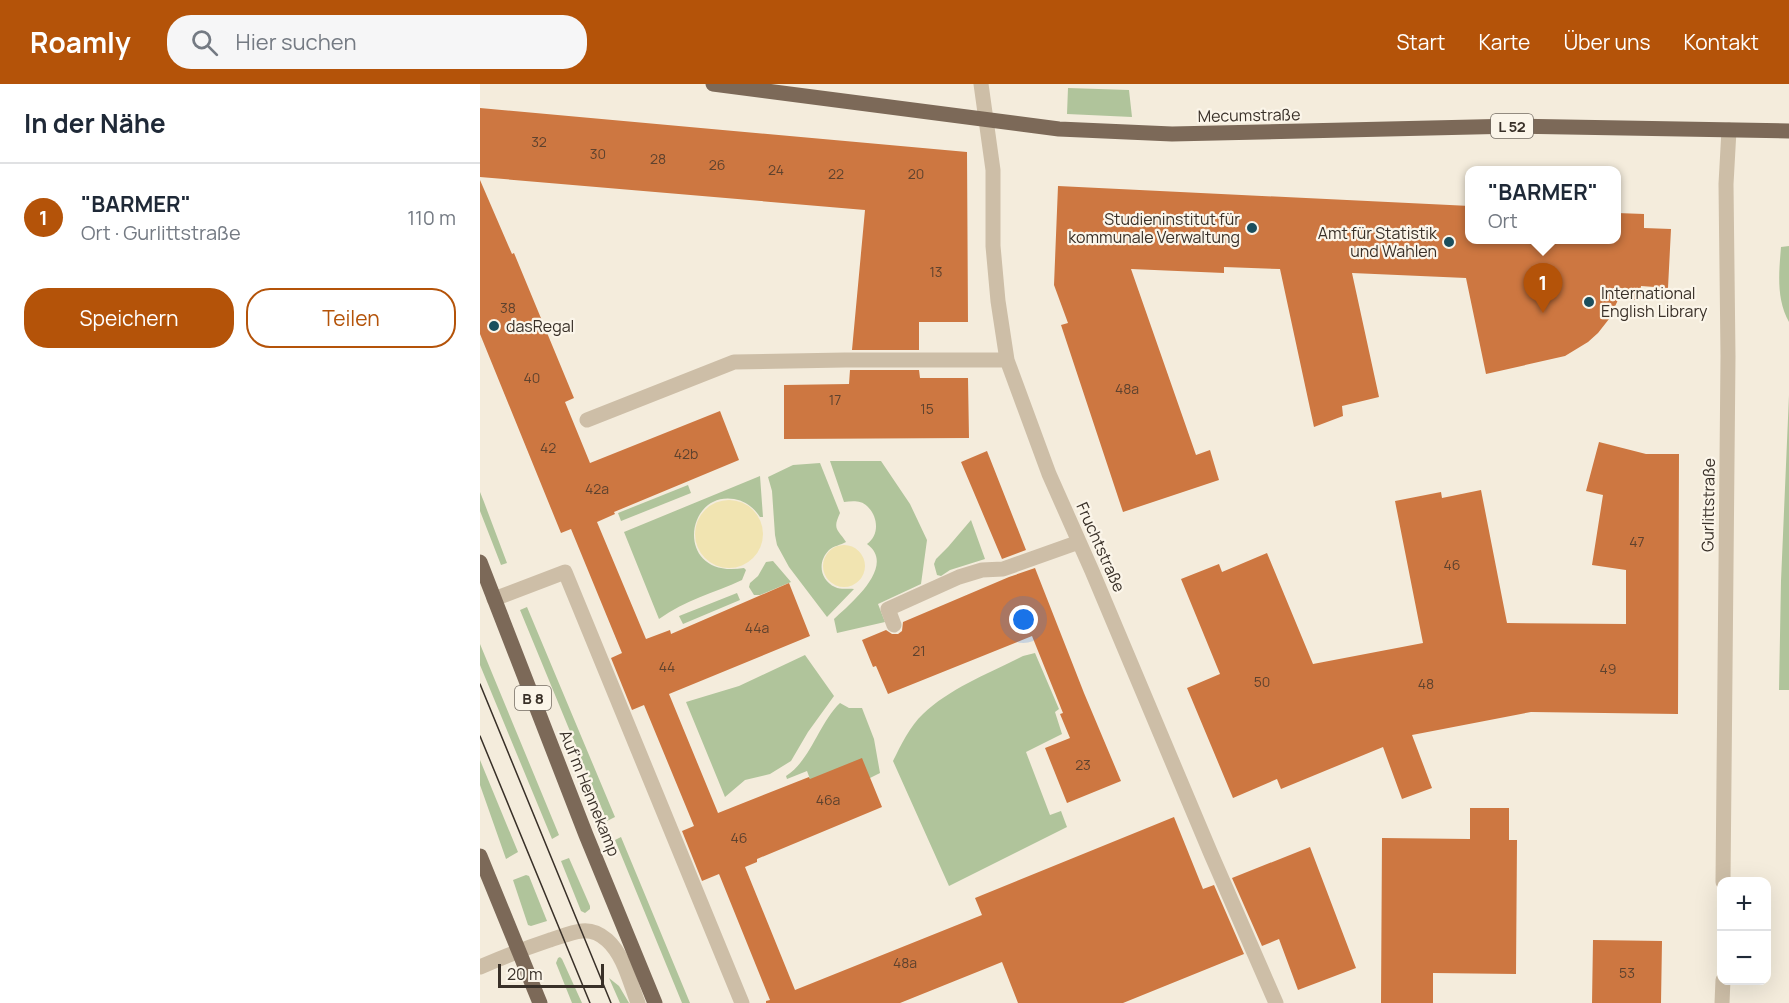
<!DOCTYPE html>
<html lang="de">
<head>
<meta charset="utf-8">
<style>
	body { margin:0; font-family:Manrope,sans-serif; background:#f6f6f7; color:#1f2937 }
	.controls { position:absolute; right:18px; bottom:18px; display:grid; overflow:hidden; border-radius:12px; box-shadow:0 6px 24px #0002 }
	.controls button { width:54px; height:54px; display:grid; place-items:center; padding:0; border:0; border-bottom:2px solid #e0e1e3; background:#fff; color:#1f2937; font:30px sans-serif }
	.scale { position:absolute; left:18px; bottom:15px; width:106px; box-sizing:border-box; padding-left:6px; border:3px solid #393028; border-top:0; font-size:16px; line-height:21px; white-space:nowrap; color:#393028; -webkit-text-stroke:4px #fbf5e9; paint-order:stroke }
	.you { position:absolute; left:544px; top:536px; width:21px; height:21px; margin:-15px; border:4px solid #fff; border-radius:50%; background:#1a73e8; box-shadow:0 0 0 9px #1a73e833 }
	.badge { display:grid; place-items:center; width:39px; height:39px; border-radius:50%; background:#b45309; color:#fff; font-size:20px; font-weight:700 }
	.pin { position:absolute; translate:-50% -50px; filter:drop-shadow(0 2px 3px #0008) }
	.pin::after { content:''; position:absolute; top:32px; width:21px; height:18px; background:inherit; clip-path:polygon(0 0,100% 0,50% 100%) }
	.popup { position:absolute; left:985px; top:82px; width:156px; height:78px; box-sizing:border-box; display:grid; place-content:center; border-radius:12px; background:#fff; filter:drop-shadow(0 2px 4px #0005); font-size:20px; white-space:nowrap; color:#747a83 }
	.popup b { font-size:22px; color:#1f2937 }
	.popup::after { content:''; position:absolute; left:50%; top:100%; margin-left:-12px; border:12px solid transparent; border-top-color:#fff }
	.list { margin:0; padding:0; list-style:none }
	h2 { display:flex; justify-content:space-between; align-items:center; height:78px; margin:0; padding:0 24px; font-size:26px }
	h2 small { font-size:20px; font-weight:400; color:#747a83 }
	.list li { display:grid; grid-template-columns:39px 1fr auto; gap:18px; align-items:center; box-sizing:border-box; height:108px; padding:0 24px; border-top:2px solid #e0e1e3 }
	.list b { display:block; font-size:22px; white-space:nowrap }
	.list p { margin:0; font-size:20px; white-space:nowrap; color:#747a83 }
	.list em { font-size:20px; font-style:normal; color:#747a83 }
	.actions { display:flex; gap:12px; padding:18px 24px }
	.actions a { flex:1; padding:14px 0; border:2px solid #b45309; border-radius:24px; text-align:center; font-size:21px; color:#b45309 }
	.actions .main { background:#b45309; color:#fff }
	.icon { flex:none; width:33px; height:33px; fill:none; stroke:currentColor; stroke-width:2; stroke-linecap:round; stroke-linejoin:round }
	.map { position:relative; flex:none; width:1309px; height:919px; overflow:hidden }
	header { display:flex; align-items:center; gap:36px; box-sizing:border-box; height:84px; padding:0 30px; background:#b45309; color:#fff }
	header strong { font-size:28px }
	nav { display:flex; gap:33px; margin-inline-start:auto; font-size:21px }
	.search { width:420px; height:54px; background:#f6f6f7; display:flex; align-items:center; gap:15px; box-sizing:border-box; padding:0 21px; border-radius:24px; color:#747a83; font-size:22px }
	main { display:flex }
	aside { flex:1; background:#fff }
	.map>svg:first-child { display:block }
</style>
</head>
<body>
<header>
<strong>Roamly</strong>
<div class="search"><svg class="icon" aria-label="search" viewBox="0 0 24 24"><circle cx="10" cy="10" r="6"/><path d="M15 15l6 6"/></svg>Hier suchen</div>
<nav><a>Start</a><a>Karte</a><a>Über uns</a><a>Kontakt</a></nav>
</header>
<main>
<aside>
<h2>In der Nähe<small></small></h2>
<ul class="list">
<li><span class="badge">1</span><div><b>&quot;BARMER&quot;</b><p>Ort · Gurlittstraße</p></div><em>110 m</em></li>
</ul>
<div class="actions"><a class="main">Speichern</a><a>Teilen</a></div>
</aside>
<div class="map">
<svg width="1309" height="919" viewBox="0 0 1309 919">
	<rect width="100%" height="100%" fill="#f4ecdc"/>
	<path fill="#b0c49b" d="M588 4 649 6 652 33 587 30Z
		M1309 162V238C1296 215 1299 188 1301 163Z
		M1309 311V606H1299L1301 497Z
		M350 377H401L430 420 447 456 441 500 398 520 405 538 357 549 354 535C370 520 417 482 387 460 400 451 398 432 387 422 381 416 372 417 364 418Z
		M340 379 360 429C352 446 358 445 366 458 361 461 353 462 349 466 337 478 340 496 355 503 361 506 368 504 374 505L347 533 309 483 297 461 295 451 292 407 288 393 313 381Z
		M280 392 283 433H280C274 424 266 417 254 415 204 407 194 496 264 484L266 486 262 496C234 509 205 516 179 535L144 448Z
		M208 401 211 409 141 437 138 429Z
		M0 408 4 418 27 479 21 481 0 427Z
		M491 436 505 475 470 486 461 492 457 491 454 480 456 475 468 463Z
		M293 477 311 498 280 511H274L269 503 270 499 278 492 286 478Z
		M257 509 260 516 203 540 199 532Z
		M47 523 135 733 127 737 40 526Z
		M0 560 79 751 72 755 0 581Z
		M555 569 579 625 575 628 582 650 546 668 570 731 581 727 587 743 469 802 413 677C421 661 430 642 443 630 470 604 510 589 543 572Z
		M325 571 354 612 328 648 311 677 290 690 265 696 245 713 206 618 259 602Z
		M360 619 369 624H382L394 655 400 689 390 694 330 695 327 687 307 695 306 692C331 676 339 639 360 619Z
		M0 676 38 768 26 775 0 701Z
		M141 753 210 919H202L135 756Z
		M89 774 110 822V825L105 829 101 827 81 777Z
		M46 791 49 792 67 837 51 842 48 841 33 796Z
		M80 873 82 875 102 919H92L76 879 78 874Z
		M129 894 139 902 149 919H140Z"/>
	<path fill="#f1e4b1" d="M215 450a34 34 0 1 1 68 0a34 34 0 1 1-68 0Z
		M343 482a21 21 0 1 1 42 0a21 21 0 1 1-42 0Z"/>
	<path fill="#cd7741" d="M0 24 487 68 488 238H439V266H372L385 126 0 93Z
		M0 96 32 170 34 169 94 314 85 318 110 379 240 327 259 376 134 428 135 430 117 438 166 555 190 546 191 550 309 499 330 552 189 610 238 729 329 693 330 695 382 674 402 723 277 775V778L265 783 315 906 502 831 495 814 694 733 723 805 734 801 764 870 643 919H538L522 878 420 919H286V917L290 916 239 790 222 797 202 747 214 742 164 621 152 626 131 574 142 569 91 445 81 449 0 250Z
		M578 102 990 122V156H1137V129L1164 130V144L1191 145 1188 204 1161 202 1160 216H1138L1129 235 1118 249 1108 258 1085 272 1006 290 986 194 872 189 899 313 862 322 863 332 834 343 800 185 744 183V189L651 185 716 371 730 366 739 396 643 428 581 241 588 239 574 201Z
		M370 286H439L440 294H488L489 354 304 355V301L369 300Z
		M1119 358 1166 370H1199L1198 630 1051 628 932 651 952 704 922 715 903 663 801 705 797 695 753 714 707 604 740 590 701 495 739 480 742 488 787 469 833 580 943 559 915 417 961 408 962 414 1001 406 1027 539 1146 540V486L1112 481 1123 411 1106 407Z
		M507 367 546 466 522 475 481 378Z
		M555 484 604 609 641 697 587 719 565 664 590 654 580 630 583 629 552 552 408 610 396 582 393 583 382 556 406 546 412 550H418L422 547 423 538 529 493Z
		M990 724H1029V756H1037L1036 890 953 889V919H901L902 754 990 755Z
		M830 763 876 884 818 906 799 855 782 862 752 794Z
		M1113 856 1182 857 1181 919H1112Z"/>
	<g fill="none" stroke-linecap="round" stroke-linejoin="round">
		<path stroke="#cdbea7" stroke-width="15" d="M501 0 513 86V162L518 217 527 276 569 390 612 487 731 770 796 919
			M107 336 254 278 365 276H527
			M14 515 85 488 262 919
			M414 541 408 525 479 493 502 486 523 485 599 458
			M1243 798 1248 272 1246 100 1249 46
			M0 883C23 873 46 864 70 856 80 853 91 848 102 847 111 846 120 850 127 856 144 871 150 899 158 919
			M1242 919 1243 896"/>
		<path stroke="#7c6958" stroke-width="15" d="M233 0 579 45 692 50 1036 42 1309 47
			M0 478 106 751 175 919
			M0 772 60 919"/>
		<path stroke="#393028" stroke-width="1.5" d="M0 600 131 919
			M0 652 110 919"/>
	</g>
	<g fill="#1b4f5d" stroke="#fbf5e9" stroke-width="2">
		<circle cx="772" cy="144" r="6"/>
		<circle cx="969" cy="158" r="6"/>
		<circle cx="1109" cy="218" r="6"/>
		<circle cx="14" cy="242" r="6"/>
	</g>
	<g text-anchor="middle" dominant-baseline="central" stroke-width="4.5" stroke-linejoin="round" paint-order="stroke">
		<g font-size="14" fill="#5e422e">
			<text x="59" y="57">32</text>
			<text x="118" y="69">30</text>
			<text x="178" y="74">28</text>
			<text x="237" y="80">26</text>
			<text x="296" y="85">24</text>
			<text x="356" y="89">22</text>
			<text x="436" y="89">20</text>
			<text x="456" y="187">13</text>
			<text x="28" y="223">38</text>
			<text x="52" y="293">40</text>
			<text x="647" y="304">48a</text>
			<text x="355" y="315">17</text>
			<text x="447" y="324">15</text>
			<text x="68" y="363">42</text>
			<text x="206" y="369">42b</text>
			<text x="117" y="404">42a</text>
			<text x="1157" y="457">47</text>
			<text x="972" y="480">46</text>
			<text x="277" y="543">44a</text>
			<text x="439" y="566">21</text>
			<text x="187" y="582">44</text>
			<text x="1128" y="584">49</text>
			<text x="782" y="597">50</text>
			<text x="946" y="599">48</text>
			<text x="603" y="680">23</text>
			<text x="348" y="715">46a</text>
			<text x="259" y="753">46</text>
			<text x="425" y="878">48a</text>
			<text x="1147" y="888">53</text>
		</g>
		<g fill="#fbf5e9" stroke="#736b62" stroke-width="1.5">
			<rect x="1011" y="30" width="42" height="24" rx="4.5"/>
			<rect x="35" y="602" width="36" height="24" rx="4.5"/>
		</g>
		<g font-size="15" font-weight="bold" fill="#393028">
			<text x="1032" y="42">L 52</text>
			<text x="53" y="614">B 8</text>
		</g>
		<g font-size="16" fill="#393028" stroke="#fbf5e9">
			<text transform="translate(769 31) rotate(-1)">Mecumstraße</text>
			<text transform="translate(1228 421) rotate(-89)">Gurlittstraße</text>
			<text transform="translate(621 463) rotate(66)">Fruchtstraße</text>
			<text transform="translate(110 709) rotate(68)">Auf'm Hennekamp</text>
		</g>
		<g font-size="16" fill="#393028" stroke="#fbf5e9" text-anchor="end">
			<text x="760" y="135">Studieninstitut für<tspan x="760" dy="18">kommunale Verwaltung</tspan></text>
			<text x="957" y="149">Amt für Statistik<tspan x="957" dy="18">und Wahlen</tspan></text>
			<text x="1121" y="209" text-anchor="start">International<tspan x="1121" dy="18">English Library</tspan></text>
			<text x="26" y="242" text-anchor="start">dasRegal</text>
		</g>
	</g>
</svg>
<div class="controls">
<button>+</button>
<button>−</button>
</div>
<div class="scale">20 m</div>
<div class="you"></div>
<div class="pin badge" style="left:1063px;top:229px">1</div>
<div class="popup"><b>&quot;BARMER&quot;</b>Ort</div>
</div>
</main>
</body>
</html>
